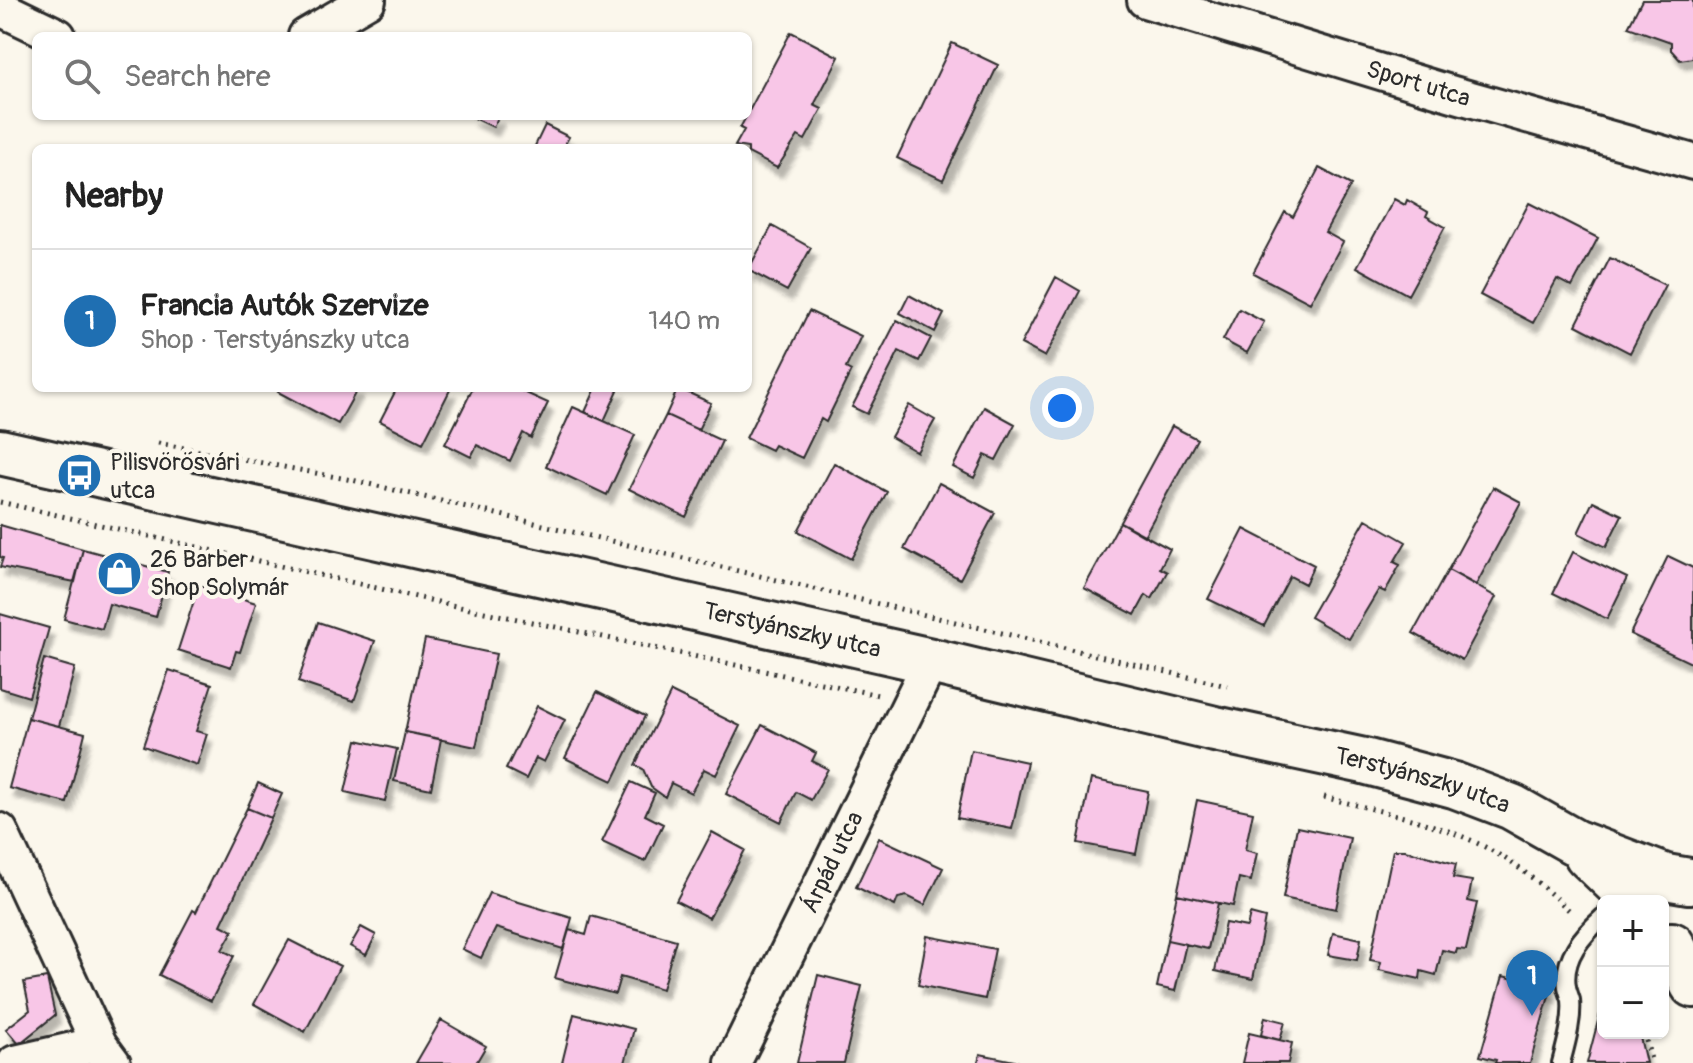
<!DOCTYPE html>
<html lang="en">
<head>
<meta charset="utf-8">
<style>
	body { margin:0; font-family:Pangolin,sans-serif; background:#f6f6f6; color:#222 }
	.controls { position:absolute; right:24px; bottom:24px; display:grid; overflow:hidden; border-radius:12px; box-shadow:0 2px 6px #0004 }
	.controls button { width:72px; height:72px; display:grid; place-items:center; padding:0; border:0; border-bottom:2px solid #e0e0e0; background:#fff; color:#222; font:40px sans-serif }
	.you { position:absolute; left:1062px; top:408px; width:28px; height:28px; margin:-20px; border:6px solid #fff; border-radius:50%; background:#1a73e8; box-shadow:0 0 0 12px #1a73e833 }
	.badge { display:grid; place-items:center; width:52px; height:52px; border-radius:50%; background:#1f6fb2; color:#fff; font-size:26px; font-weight:700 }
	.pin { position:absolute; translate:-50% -66px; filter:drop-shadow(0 2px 4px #0008) }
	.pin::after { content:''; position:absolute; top:42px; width:28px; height:24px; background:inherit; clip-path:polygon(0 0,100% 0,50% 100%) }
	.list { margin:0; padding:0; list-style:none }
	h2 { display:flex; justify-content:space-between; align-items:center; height:104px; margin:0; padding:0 32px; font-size:34px }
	h2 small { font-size:26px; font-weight:400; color:#767676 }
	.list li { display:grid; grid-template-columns:52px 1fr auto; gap:24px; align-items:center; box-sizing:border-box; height:144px; padding:0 32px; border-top:2px solid #e0e0e0 }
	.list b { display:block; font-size:30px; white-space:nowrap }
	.list p { margin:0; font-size:26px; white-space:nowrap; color:#767676 }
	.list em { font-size:26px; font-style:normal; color:#767676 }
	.icon { flex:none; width:44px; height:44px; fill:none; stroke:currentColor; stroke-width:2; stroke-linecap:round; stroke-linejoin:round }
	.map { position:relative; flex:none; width:1693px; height:1063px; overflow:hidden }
	.search { position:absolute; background:#fff; box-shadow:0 2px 6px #0004; left:32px; top:32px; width:720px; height:88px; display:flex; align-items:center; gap:20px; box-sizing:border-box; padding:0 28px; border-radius:12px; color:#767676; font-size:30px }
	.panel { position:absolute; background:#fff; box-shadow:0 2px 6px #0004; left:32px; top:144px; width:720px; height:248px; border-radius:12px }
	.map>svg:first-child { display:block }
</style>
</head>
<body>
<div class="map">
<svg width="1693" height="1063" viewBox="0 0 1693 1063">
	<defs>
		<filter id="shadow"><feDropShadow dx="5" dy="9" stdDeviation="2" flood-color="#0004"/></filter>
	</defs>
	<rect width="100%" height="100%" fill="#fbf7ec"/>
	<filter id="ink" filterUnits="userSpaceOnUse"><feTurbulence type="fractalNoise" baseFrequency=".0125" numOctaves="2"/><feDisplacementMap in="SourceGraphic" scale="16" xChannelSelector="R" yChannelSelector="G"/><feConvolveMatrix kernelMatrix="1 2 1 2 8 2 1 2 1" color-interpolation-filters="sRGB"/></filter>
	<g filter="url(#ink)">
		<path fill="#f8c6e7" stroke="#2b2b2b" stroke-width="2" filter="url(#shadow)" d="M1642 0H1693V58L1680 60 1671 50V42L1628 27Z
			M791 32 839 57 814 105 822 109 805 140 798 136 777 168 748 153V148L735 146 744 130 740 128Z
			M952 43 998 65 943 180 897 158Z
			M470 116H499L493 127Z
			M545 125 569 137 563 148H534Z
			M1319 168 1351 185 1325 232 1343 242 1310 303 1253 273 1285 212 1293 217Z
			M1394 199 1405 205 1407 200 1428 212 1426 216 1445 227 1408 295 1357 267Z
			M1529 203 1598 238 1572 287 1557 279 1533 323 1480 295Z
			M772 226 811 248 787 291 748 270Z
			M1610 258 1665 285 1630 353 1576 325Z
			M1056 277 1080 291 1045 357 1021 344Z
			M909 295 944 314 935 332 900 313Z
			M1239 309 1264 322 1247 353 1223 340Z
			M809 311 861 336 846 368 851 371 826 422 821 419 802 458 774 445 771 450 746 438Z
			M897 320 931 338 919 361 899 351 867 414 852 407Z
			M280 388H358L338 424 278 392Z
			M397 388H451L423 443 380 421Z
			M473 388H515L548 403 531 438 523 433 510 461 477 445 471 457 445 444Z
			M596 388H619L604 421 585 412Z
			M678 388 711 403 698 430 666 415Z
			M909 405 935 420 917 452 891 437Z
			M573 407 635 435 607 495 546 466Z
			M984 407 1015 424 996 460 985 455 974 478 953 467Z
			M666 415 722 441 686 517 629 489Z
			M1172 426 1197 439 1144 536 1120 522Z
			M834 463 887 492 851 559 798 531Z
			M939 483 995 513 960 579 904 549Z
			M1493 487 1521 502 1476 585 1448 570Z
			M1593 501 1622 515 1606 547 1578 533Z
			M1366 519 1406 542 1394 562 1400 565 1385 592 1379 589 1349 639 1310 617Z
			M1120 522 1170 549 1160 568 1167 572 1152 599 1146 595 1135 615 1084 588Z
			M0 525 83 549 75 582 0 567 3 558 0 557Z
			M1244 529 1314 565 1305 584 1290 576 1264 626 1208 599Z
			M83 549 168 572 156 617 109 604 102 629 64 619Z
			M1573 552 1627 578 1607 619 1553 593Z
			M1668 556 1693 568V664L1630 634Z
			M1448 570 1496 597 1462 660 1413 633Z
			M199 585 256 603 240 652 236 651 231 667 178 650Z
			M0 614 49 628 29 697 0 688Z
			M318 622 375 641 354 701 298 682Z
			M425 639 496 654 476 747 405 732Z
			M44 659 75 668 59 726 28 718Z
			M169 670 212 684 196 731 207 734 197 765 143 746Z
			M597 692 645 716 613 781 565 758Z
			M671 692 740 726 716 775 704 769 691 793 671 783 665 797 651 787 643 769 635 765Z
			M537 706 565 720 544 762 536 758 526 779 506 769Z
			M28 718 85 733 67 803 9 788Z
			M762 725 816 753 812 761 828 769 811 800 796 792 781 822 726 794Z
			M405 732 441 739 431 789 394 781Z
			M357 740 397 749 385 801 345 792Z
			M971 750 1027 762 1012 829 957 818Z
			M1091 779 1148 791 1136 854 1078 843Z
			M631 782 655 793 645 815 663 824 645 862 602 842Z
			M258 783 282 794 271 818 247 808Z
			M1197 800 1253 812 1245 850 1257 853 1251 881 1239 878 1233 906 1177 894Z
			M247 808 271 818 221 925 233 931 222 950 234 956 211 1001 159 975 193 910 196 912Z
			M1297 827 1350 838 1336 909 1283 898Z
			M712 832 745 850 709 918 676 901Z
			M879 838 943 868 925 905 907 896 898 898 895 906 856 887Z
			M1393 850H1405L1456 864 1453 878 1472 881 1468 901 1477 903 1466 950 1457 949 1456 953 1442 950 1436 975 1421 971 1420 979 1379 970 1381 962 1370 960Z
			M489 893 572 918 563 949 496 928 481 958 462 949Z
			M1177 894 1218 903 1208 949 1167 940Z
			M1250 914 1265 918 1253 979 1215 971 1225 923 1247 927Z
			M591 916 676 940 662 989 620 977 615 994 555 978 569 930 586 935Z
			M361 927 376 935 366 955 350 946Z
			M1333 933 1361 939 1357 960 1328 955Z
			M927 936 995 949 985 999 918 985Z
			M289 940 340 966 305 1032 254 1004Z
			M1167 940 1186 944 1175 991 1157 987Z
			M818 975 862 986 844 1063H797Z
			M1503 976 1551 989 1530 1063H1495L1496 1060 1480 1056Z
			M47 978 55 1015 19 1044 6 1029 30 1010 24 982Z
			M1603 1002V1033H1639L1646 1063H1587Z
			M574 1014 634 1029 625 1063H562Z
			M1265 1017 1285 1022 1280 1040 1261 1035Z
			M441 1020 486 1046 476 1063H416Z
			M1249 1033 1292 1043 1288 1063H1242Z
			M980 1054 1024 1063H978Z"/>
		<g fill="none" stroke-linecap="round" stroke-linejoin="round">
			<defs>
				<path id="lane" d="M1561 1063C1566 1044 1573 1020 1571 1000 1570 996 1568 992 1567 987 1562 958 1583 935 1603 917"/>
				<g id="street">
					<path id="s1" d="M1145 0 1453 94 1693 162"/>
					<path d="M0 8 58 36"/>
					<path d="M306 36 368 0"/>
					<path d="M0 831 99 1044 113 1063"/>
					<path d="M15 1063 99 1044"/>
					<path id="s2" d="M733 1063 931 661"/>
				</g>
				<g id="secondary">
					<path id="s3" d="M0 452 931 661 1215 729 1364 761 1454 785 1512 807 1574 842 1666 877 1689 881"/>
					<path d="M1587 855 1635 901"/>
					<path d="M1672 945 1693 985"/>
				</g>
			</defs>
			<use href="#lane" stroke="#2b2b2b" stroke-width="22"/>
			<use href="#street" stroke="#2b2b2b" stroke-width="40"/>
			<use href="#secondary" stroke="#2b2b2b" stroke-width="50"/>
			<path stroke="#2b2b2b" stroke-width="5" stroke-dasharray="2 6" stroke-linecap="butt" d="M158 443 352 480 1227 686
				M0 502 451 605 878 695
				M1324 797C1377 811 1434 821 1483 846 1517 863 1545 888 1572 913
				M1644 1033 1652 1063"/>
			<use href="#lane" stroke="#fbf7ec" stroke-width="16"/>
			<use href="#street" stroke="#fbf7ec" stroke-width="34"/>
			<use href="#secondary" stroke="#fbf7ec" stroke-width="44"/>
		</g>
	</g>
	<defs>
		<symbol id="bus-disc" viewBox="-11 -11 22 22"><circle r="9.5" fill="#1f6fb2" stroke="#fbf7ec"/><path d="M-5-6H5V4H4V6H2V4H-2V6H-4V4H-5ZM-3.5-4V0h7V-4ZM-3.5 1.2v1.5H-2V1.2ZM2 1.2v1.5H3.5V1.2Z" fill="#fff"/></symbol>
		<symbol id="shop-disc" viewBox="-11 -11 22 22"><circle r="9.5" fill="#1f6fb2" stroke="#fbf7ec"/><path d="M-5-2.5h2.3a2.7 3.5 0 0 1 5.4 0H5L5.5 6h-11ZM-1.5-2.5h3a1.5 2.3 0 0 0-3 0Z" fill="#fff"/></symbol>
	</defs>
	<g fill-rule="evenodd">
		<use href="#bus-disc" x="54" y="450" width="51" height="51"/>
		<use href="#shop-disc" x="94" y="548" width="51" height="51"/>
	</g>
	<g text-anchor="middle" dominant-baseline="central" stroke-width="8" stroke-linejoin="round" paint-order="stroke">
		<g font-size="24" fill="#2b2b2b" stroke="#fbf7ec">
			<text stroke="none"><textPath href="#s1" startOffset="286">Sport utca</textPath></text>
			<text stroke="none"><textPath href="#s3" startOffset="812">Terstyánszky utca</textPath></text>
			<text stroke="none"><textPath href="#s3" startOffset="1460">Terstyánszky utca</textPath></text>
			<text stroke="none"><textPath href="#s2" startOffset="224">Árpád utca</textPath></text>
		</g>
		<g font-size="24" fill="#2b2b2b" stroke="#fbf7ec" text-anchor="start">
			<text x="110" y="462">Pilisvörösvári<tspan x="110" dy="28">utca</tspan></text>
			<text x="150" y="559">26 Barber<tspan x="150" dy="28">Shop Solymár</tspan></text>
		</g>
	</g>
</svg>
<div class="controls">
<button>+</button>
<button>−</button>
</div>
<div class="you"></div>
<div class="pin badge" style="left:1532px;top:1016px">1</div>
<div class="search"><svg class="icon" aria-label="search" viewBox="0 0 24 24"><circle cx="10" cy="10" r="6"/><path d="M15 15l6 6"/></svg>Search here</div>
<section class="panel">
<h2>Nearby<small></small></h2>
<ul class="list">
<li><span class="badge">1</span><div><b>Francia Autók Szervize</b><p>Shop · Terstyánszky utca</p></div><em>140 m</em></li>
</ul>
</section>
</div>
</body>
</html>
